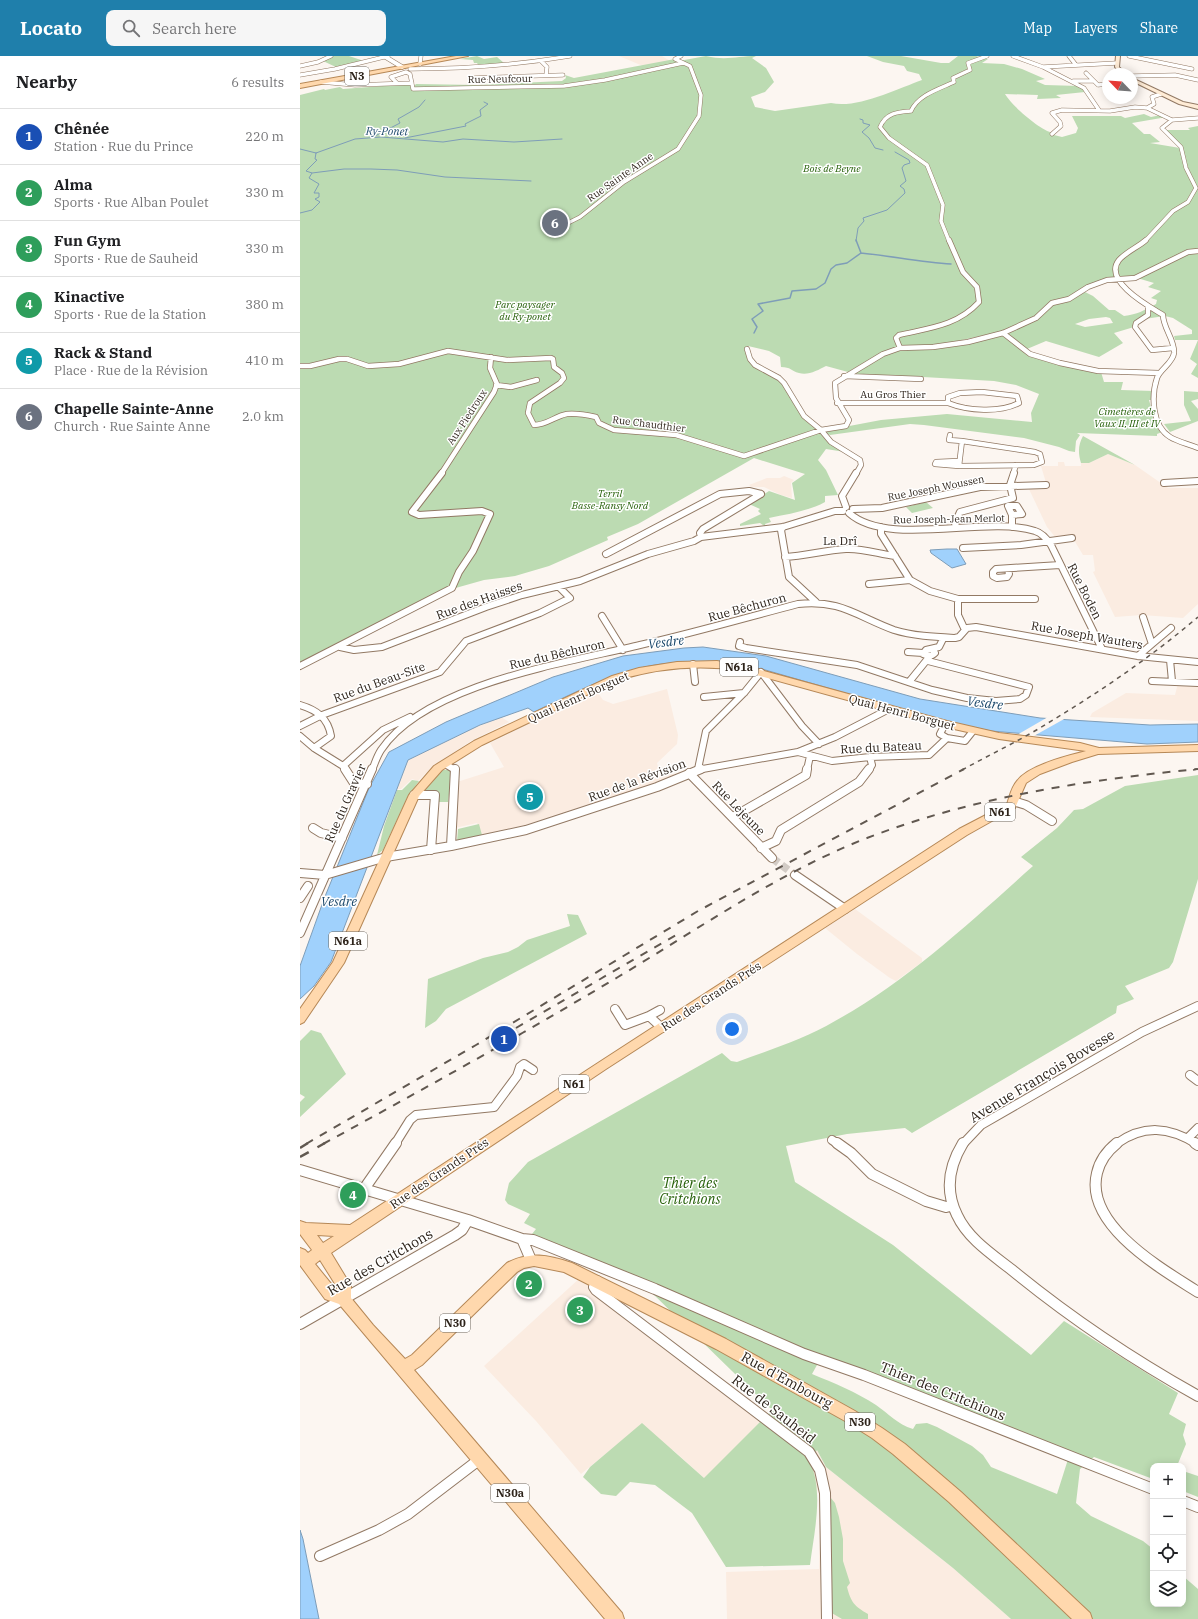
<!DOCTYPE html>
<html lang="en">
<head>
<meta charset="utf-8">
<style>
	body { margin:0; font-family:"IBM Plex Serif",serif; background:#f6f6f6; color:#202124 }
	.controls { position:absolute; right:12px; bottom:12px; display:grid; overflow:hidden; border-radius:8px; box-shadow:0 2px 10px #0003 }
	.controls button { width:36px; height:36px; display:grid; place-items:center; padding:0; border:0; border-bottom:1px solid #e0e0e0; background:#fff; color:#202124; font:20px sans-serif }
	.compass { position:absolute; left:802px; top:12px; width:36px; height:36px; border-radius:50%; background:#fff; box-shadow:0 2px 10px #0003; rotate:295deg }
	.you { position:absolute; left:432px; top:973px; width:14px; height:14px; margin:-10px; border:3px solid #fff; border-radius:50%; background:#1a73e8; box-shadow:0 0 0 6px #1a73e833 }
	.badge { display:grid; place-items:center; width:26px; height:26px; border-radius:50%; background:#1f7fab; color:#fff; font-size:13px; font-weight:700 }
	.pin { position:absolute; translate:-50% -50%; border:2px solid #fff; box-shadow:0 1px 4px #0006 }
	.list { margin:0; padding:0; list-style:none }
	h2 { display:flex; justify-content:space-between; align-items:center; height:52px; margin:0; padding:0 16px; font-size:17px }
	h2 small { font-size:13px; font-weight:400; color:#757577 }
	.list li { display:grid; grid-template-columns:26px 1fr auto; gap:12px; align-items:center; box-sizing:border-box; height:56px; padding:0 16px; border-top:1px solid #e0e0e0 }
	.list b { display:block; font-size:15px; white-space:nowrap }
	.list p { margin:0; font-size:13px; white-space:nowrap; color:#757577 }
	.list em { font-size:13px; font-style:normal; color:#757577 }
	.icon { flex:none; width:22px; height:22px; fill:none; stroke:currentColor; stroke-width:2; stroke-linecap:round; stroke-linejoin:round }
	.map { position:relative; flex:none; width:898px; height:1563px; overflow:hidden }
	header { display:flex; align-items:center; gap:24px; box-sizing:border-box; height:56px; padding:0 20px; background:#1f7fab; color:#fff }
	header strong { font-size:19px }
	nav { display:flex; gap:22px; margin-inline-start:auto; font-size:14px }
	.search { width:280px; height:36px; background:#f6f6f6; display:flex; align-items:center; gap:10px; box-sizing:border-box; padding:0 14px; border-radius:8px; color:#757577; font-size:15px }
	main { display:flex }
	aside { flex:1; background:#fff }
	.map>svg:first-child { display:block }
</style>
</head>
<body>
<header>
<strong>Locato</strong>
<div class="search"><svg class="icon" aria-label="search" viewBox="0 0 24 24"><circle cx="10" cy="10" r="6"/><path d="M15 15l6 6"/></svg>Search here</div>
<nav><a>Map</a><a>Layers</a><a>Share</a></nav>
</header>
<main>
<aside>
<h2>Nearby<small>6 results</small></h2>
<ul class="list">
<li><span class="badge" style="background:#1a4fb4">1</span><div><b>Chênée</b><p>Station · Rue du Prince</p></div><em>220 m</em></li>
<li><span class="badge" style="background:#2e9e5b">2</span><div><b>Alma</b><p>Sports · Rue Alban Poulet</p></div><em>330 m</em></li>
<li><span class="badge" style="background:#2e9e5b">3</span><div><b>Fun Gym</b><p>Sports · Rue de Sauheid</p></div><em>330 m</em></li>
<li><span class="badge" style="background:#2e9e5b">4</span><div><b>Kinactive</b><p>Sports · Rue de la Station</p></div><em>380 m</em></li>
<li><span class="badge" style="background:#0f9aa8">5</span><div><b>Rack &amp; Stand</b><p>Place · Rue de la Révision</p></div><em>410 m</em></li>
<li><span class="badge" style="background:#6b7280">6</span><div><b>Chapelle Sainte-Anne</b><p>Church · Rue Sainte Anne</p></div><em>2.0 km</em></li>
</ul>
</aside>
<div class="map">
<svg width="898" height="1563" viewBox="0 0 898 1563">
	<rect width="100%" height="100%" fill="#fcf6f1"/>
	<path fill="#fbece1" d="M319 0H362L370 5 343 10Z
		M808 398 835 409 868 432H898V548L883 562 842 559 815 561 793 516 795 515 793 499H783L774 484 756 482 747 471 728 431 747 430 741 410H758V406H764L765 410H781V407H789Z
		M484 420 494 424 491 427 492 442 481 439 464 431H451L449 429 467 422H480Z
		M878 627 898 629V665L790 661 792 657 826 637 875 639Z
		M367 633 378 679 377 688 357 707 358 711 375 719 339 733 220 771 181 779 177 767 155 772 157 726 204 711 190 687 296 634 303 644 313 648Z
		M201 661 209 666 171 685 133 710 118 725 112 723 101 733H97L108 704 157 679Z
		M555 853 622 902V906L596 925 590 922 557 898 525 872Z
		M282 1220 517 1394 526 1411 653 1512 711 1563H427L426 1516 519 1513 520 1440 502 1398 404 1422 373 1394 357 1406 325 1382 281 1418 236 1365 184 1310Z"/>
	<path fill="#bcdbb2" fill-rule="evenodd" d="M33 0H49L64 5 38 12 23 5Z
		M177 0 184 3 197 1 204 7 179 10 177 7H174L173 4 160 3Z
		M406 0C426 5 438 0 456 0L452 2 466 12 474 26 465 36 451 41 455 51 475 55 531 47C557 53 597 33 622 24L619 18 607 15 604 10 583 6 567 0H601L641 7H649L658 0H676L688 3 682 7 704 8 722 13 745 23 736 25 745 29 779 30 784 32 785 36 756 39 761 42 737 43 738 39 705 38C712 50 740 74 753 77L754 79 762 81 776 77 778 72 772 60H821L825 62 844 58 851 61 861 59 867 61 832 67 844 78H850L860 86 850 87 880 92 865 74H890L888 72 898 70V322L891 318 897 308 890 303 898 284H875L874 280 892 278V274L873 262 865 260 844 263 834 271 814 277 823 287 799 301 746 285 727 293 706 277 740 261 749 250 772 243 785 236 793 240 809 254H815L824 260C838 258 843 255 856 248L857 244 851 242 861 235 848 231 854 227 837 222 804 223 767 242 750 246 736 261 708 274 639 289 703 279 730 300 801 316 804 326H823L821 334 854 335 853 344H849L854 362 862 376 857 378V380L777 377 780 379 776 385 775 396 769 395 759 391 724 382 624 369 610 368 530 379 523 375 581 364 647 358 732 366 731 357 739 338 716 329 694 325 623 321H549L569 304 548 316 526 310C518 314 508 320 499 317 491 315 491 311 481 311L480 301 469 295 448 290 447 293 455 309 479 322 504 360 545 396 526 393 518 404 526 414 538 439 525 440V446C509 455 488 458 469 462L471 466 465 468 466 471 460 467 440 470V468L461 458 458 455 460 453 449 448 469 435 495 444 492 427 505 418 454 402 338 468 307 481 308 484 249 510 215 520 184 524 145 535 0 609V39L24 33 25 34 40 31 43 33 109 28 114 30 116 28 177 29 262 25 266 22 265 19 274 22 375 3 379 5ZM806 261 810 262 813 267 785 271 775 268 789 263Z
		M884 335 898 336V343L891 345 898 353V365L870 376 864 368 891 365 884 349Z
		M783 380 835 409 808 398 789 407H781C778 397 778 389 783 380Z
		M626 446 633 452 612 457 606 451Z
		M140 714H148L152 716 148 746H136L137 737H120Z
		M898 719V823L873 906 869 912 825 930 834 943 817 950 816 957 612 1077 605 1072 547 1078 486 1090 495 1126 593 1189 731 1299 764 1265 878 1337 869 1358 886 1368 883 1379 886 1388 877 1410H853V1423L794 1401 780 1413 776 1447 791 1460 843 1485 853 1493V1548H883V1520L898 1533V1563H711L653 1512 526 1411 517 1394 510 1406C524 1436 514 1477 510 1509L426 1511 392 1457 355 1429 330 1426 316 1440 301 1438 283 1421 290 1411 342 1367 404 1422 472 1354 350 1235 280 1198 232 1178 236 1173 224 1167 230 1158 208 1148 205 1144 209 1127 228 1106 422 997 431 1005 437 1006C470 994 504 983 535 965 609 924 670 866 733 810L721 801 757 772 774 754 783 753 825 730ZM522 1300 770 1397 757 1438 691 1411 683 1399 672 1390 637 1371 627 1367 616 1368 613 1373C597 1368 589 1358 576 1349 556 1336 534 1327 512 1318Z
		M112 724 119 725 107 742 83 794 77 799 84 770 97 734H102Z
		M179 768 182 779 157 785 158 773Z
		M267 858 278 859 287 878 146 953 136 965 125 972 128 923 183 902 208 896 218 891 227 884 270 870Z
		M11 974 21 977 46 1018 0 1061V1046L5 1041 0 1038V985Z
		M883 1415 898 1420V1441L883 1435Z
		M530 1441 535 1447 539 1461 543 1483V1505L550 1527 547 1531C551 1546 554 1550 568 1558V1563H542L530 1556Z"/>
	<path fill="#a0d1fc" stroke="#7e9db8" d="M647 493H657L666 508 652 512 631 497 630 494Z
		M403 591 466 600 620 643 740 662 850 669 898 668V686L847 688 691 675 638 664 462 613C418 604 373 602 329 615 297 625 265 641 234 656L228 652 180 669 108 704 31 906 14 930 0 943V910L24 843 69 732 89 696 146 666 253 621 323 600 384 592Z
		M0 1474 3 1483 19 1563H0Z"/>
	<path fill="#fcf6f1" d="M748 661 766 662 732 681 715 680Z"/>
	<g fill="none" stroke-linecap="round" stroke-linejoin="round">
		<path stroke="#7e9db8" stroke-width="1" d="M560 63 563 64V67L570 69 562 76 569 82 575 92 583 94
			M75 80 100 67 98 63 119 51 125 44
			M105 82 166 70 165 68 181 60 180 54 188 48 184 46
			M0 93 16 97
			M16 97 55 83 81 81 143 86 163 83 214 86 262 83
			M12 117 44 113H71L97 114 145 121 231 125
			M0 157 12 154 20 146 15 143 19 141V137H14L19 128 9 122 12 117 6 115 17 104 15 103 16 97
			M556 185 558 172 564 165 563 162 587 154 605 137 604 133 600 130 606 125 602 112 604 109 610 107 609 104 595 96"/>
		<path stroke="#7e9db8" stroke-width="1.5" d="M561 197C591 200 621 206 651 208
			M454 277 457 271 452 263 463 255 458 248 490 242 492 235 516 233 525 227 531 213 536 209 547 207 561 197 556 184"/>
		<path stroke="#d3ccc6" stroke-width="8" stroke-dasharray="8 4" stroke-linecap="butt" d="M472 802 495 819"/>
		<defs>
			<path id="minor-far4" d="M713 0 743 11 784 32 799 54
				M769 0 776 9
				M829 0 892 13
				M241 5 247 11 246 19
				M120 8 121 0
				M0 10 18 6 31 0
				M743 11 817 7
				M110 13C164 13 217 9 270 0
				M106 16 110 18 113 33 264 30 305 24 383 7
				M786 17 794 25
				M0 19 35 13 88 0
				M832 20 875 19 898 24
				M172 22 263 19
				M773 25H794L798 29 808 28
				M21 26 55 29 112 27
				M97 27 91 21 106 16
				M847 52 854 48 852 41 861 38
				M752 78 761 70 760 66 752 57 762 54 810 55 835 51 847 52 872 64 898 62
				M266 168 280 161 324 126 378 93 399 60 401 39 390 10 375 3 381 0
				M649 185 641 165 643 149 627 109 589 82 580 71C586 57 597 56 611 55 618 39 639 33 654 26L653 22 670 14 668 7 687 0
				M845 185 873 155 888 146 896 132 886 112 881 91 862 72 872 64"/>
			<path id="minor-far3" d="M846 184C838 191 826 196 819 204 802 225 850 251 863 259 863 272 875 284 874 297 873 307 860 313 857 322 851 340 852 370 870 381 878 386 889 388 898 392
				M848 250V259L836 267 835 271 852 294 873 292
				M703 277 730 298 760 307 798 315 859 317
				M600 292 596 282 599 279C629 272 657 270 679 246L677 231 663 216 649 184
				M447 293 450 303 455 309 479 322 484 327 504 360 521 374 531 386 560 404 561 409 556 418
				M0 310H10L39 303H47L68 310 99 308 148 295 207 304 251 302 253 303 254 311 262 317 264 322 260 327 230 347 228 357 234 369C247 369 255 360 267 358 276 357 287 359 296 361L299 367 314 374 376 379 444 400 521 374 546 370 549 364 536 342 535 327 583 298 600 292 633 291 668 286 703 277 736 262 752 247 769 243 788 231 807 224 835 222 888 196 898 195
				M544 320 621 323
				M196 329 211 331 237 324
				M682 336 717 340 719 347C700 357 668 355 648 347V341L660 337Z
				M537 347H648
				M650 379 649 384 662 385
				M662 385 735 396 740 398 742 406 734 409 659 410Z
				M658 405 636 406 635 408 659 410
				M141 418 194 336 197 328 190 312 191 301
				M713 418 716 409"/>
			<path id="minor-far2" d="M864 427 898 425
				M708 450H717L722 458 712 459Z
				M546 451 542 440 556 417
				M553 453 582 452 680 431 746 429
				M549 457C588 492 686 459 735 475 742 477 747 483 751 489L802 593
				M712 459V471
				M483 471 481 474 489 521 516 546
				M581 471V478L610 524 630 535 658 543V559L665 574
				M656 471 655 467 660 456 713 442 710 429 714 417
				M401 481 400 477 403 473 461 438
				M663 492 721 489 772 482
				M306 498 420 438 449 435 461 438
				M485 501C506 500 525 494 546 493 562 492 579 498 595 500
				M708 513 709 518 707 521 697 522 693 520V516L696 513 760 509
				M569 528 610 524
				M658 543H735
				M302 560 323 594
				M440 586 439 590 446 592 557 609 632 634 667 642 696 645 720 643 726 639 729 631 628 605
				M852 588 871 572
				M40 591 54 594 82 591 186 551 222 539 280 525 348 498 394 485 401 481 483 471 535 455H543
				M633 594 635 597C631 601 628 600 623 598L626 594 639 591 643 583
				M608 596 623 597
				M838 600 852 588 843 561
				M870 604 872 625
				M393 608 395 626
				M0 610 152 532 159 516 173 495 190 458 182 455 119 459 112 456 142 417
				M852 625 898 627
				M609 626 630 600
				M404 641 444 637
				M0 649C17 654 28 662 31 680L14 692
				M0 670 22 659 140 616 166 585 240 557 270 542 259 531
				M0 680 14 692 43 710
				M647 682 665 685 673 675
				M498 696 532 705 570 701 629 699 647 682 640 678 645 668
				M145 708 155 714
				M43 710 83 674 110 661
				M43 710 45 714
				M398 713 406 675 444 637 461 616 502 670 519 688
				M72 714C75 707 77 700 81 694 125 628 266 607 340 589 393 577 445 562 498 548 540 543 558 561 594 574 613 580 635 581 655 582L659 581 667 572 676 571 838 600 898 606
				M397 714 498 696 535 681 589 653
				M507 714 510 700
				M569 714 572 709 570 701"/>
			<path id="minor-far1" d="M45 713 54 727 67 728
				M389 717 472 802
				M114 739H135L131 794
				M713 745 726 749 752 765
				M433 761 506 719 507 713
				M13 772 21 777 42 782
				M151 790 155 713
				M461 792 476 785 481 774 559 726 569 713
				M0 817 25 819 86 801 151 790 226 774 357 731 401 713
				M495 819 545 853
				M0 842 8 830
				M0 877 72 713
				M315 953 325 969 349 960 362 972
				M349 960 360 954
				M890 1019 898 1025
				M889 1081 898 1072
				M532 1084 538 1088
				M95 1088 110 1064 116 1059 194 1051 217 1020 220 1011 224 1008 233 1014
				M663 1088 681 1069 842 976 898 950
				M816 1088C844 1068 869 1071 897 1088"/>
			<path id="minor" d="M537 1087 551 1097 572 1118 626 1145 646 1151 653 1149
				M663 1087C649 1110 645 1135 657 1159 668 1183 693 1199 712 1214 773 1264 830 1302 898 1340
				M817 1087C807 1095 800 1104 797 1117 784 1169 862 1213 898 1236
				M895 1087 898 1089
				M0 1114 168 1164 222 1183 233 1184 355 1233 504 1298 564 1319 853 1433
				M64 1133 96 1087
				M222 1183 231 1204
				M297 1225 294 1231 296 1234 509 1396 520 1414 525 1437 527 1563
				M0 1268 155 1179 162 1174 168 1164
				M883 1445 898 1451
				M20 1500 79 1474 108 1458 180 1403"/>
			<path id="tertiary" d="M84 0 102 11"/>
			<path id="secondary" d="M816 0H820L819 11 826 18H821L815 11Z
				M832 22 883 46 898 49V53L879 48 832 25Z"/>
			<path id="primary" d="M156 0H168L0 32V28Z
				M417 605 446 610 647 665 699 677 780 687 799 692 898 689V695L798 698 772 706 740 718 726 727 715 752 667 779 306 1013 31 1197 51 1230V1242L73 1269 105 1303 112 1299 207 1207C229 1195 249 1199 272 1207L426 1283 555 1355 582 1372 605 1388 661 1436 790 1557 792 1563H772L649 1446 593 1398 572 1382 545 1365 416 1293 264 1216 234 1210 224 1212 217 1216 122 1309 114 1314 322 1557 324 1563H305L39 1248 25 1243 0 1209V1192L5 1194 8 1197 12 1194 0 1178V1165L6 1167 50 1169 298 1007 659 773 707 748C710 740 711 732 717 725 729 709 767 700 786 695L699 683 645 671 442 615C400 608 359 612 318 624L182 689 142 714 119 740 44 907 4 966 0 968V953L33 906 109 739 134 710 174 685 312 620 339 612 377 606ZM17 1179 34 1180 23 1187ZM20 1204 37 1231V1235L15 1208Z"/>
		</defs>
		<use href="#minor-far4" stroke="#927964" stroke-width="4.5"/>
		<use href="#minor-far3" stroke="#927964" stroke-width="6"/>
		<use href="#minor-far2" stroke="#927964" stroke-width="8"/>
		<use href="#minor-far1" stroke="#927964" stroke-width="10"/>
		<use href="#minor" stroke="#927964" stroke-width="12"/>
		<use href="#tertiary" stroke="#927964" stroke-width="5"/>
		<use href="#secondary" stroke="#927964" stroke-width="2"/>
		<use href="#primary" stroke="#b68857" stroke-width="2"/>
		<use href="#minor-far4" stroke="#fff" stroke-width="3.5"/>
		<use href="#minor-far3" stroke="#fff" stroke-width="4.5"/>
		<use href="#minor-far2" stroke="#fff" stroke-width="6"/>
		<use href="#minor-far1" stroke="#fff" stroke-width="8"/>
		<use href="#minor" stroke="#fff" stroke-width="10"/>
		<use href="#tertiary" stroke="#fff" stroke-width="4"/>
		<use href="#secondary" fill="#ffecd6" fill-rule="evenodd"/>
		<use href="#primary" fill="#ffd8ad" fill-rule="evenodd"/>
		<path stroke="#615850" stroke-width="1.5" stroke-dasharray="4.5 4.5" stroke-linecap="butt" d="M662 714C691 698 721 684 748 667 801 635 851 601 898 561
			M893 714 898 713"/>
		<path stroke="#615850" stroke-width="2" stroke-dasharray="8 8" stroke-linecap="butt" d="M216 972 376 879
			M6 1088 176 989 398 855 664 713
			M23 1088C122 1034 221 979 318 921 400 872 478 817 567 782 673 741 786 724 898 713"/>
		<path stroke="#615850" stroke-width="2.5" stroke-dasharray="10 10" stroke-linecap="butt" d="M0 1092 8 1087
			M0 1101 25 1087"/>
	</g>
	<g text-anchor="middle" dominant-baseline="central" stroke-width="3" stroke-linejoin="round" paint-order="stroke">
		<g font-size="10" fill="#2e241b" stroke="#fff">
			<text transform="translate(200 23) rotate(-1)">Rue Neufcour</text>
			<text transform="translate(320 121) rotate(-35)">Rue Sainte Anne</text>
			<text x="593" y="338">Au Gros Thier</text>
			<text transform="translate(167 361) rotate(-57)">Aux Piedroux</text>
			<text transform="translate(349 368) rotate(7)">Rue Chaudthier</text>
			<text transform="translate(636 432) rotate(-11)">Rue Joseph Woussen</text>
			<text transform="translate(649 463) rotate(-1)">Rue Joseph-Jean Merlot</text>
		</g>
		<g font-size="10" font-style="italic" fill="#266009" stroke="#fff">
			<text x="532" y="112">Bois de Beyne</text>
			<text x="225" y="248">Parc paysager<tspan x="225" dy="12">du Ry-ponet</tspan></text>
			<text x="827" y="355">Cimetières de<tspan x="827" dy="12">Vaux II, III et IV</tspan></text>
			<text x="310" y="437">Terril<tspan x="310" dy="12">Basse-Ransy Nord</tspan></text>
		</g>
		<g fill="#fff" stroke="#6d665f" stroke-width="1">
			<rect x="45" y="11" width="24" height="18" rx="3"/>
			<rect x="420" y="602" width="38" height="18" rx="3"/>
			<rect x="685" y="747" width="30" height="18" rx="3"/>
			<rect x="29" y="876" width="38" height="18" rx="3"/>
			<rect x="259" y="1019" width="30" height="18" rx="3"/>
			<rect x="140" y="1258" width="30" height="18" rx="3"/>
			<rect x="545" y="1357" width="30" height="18" rx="3"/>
			<rect x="191" y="1428" width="38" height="18" rx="3"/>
		</g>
		<g font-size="11" font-weight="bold" fill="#2e241b">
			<text x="57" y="20">N3</text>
			<text x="439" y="611">N61a</text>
			<text x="700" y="756">N61</text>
			<text x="48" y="885">N61a</text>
			<text x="274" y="1028">N61</text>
			<text x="155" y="1267">N30</text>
			<text x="560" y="1366">N30</text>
			<text x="210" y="1437">N30a</text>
		</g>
		<g font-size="11" font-style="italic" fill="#1a476a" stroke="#fff">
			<text transform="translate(87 75) rotate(1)">Ry-Ponet</text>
		</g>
		<g font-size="12" fill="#2e241b" stroke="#fff">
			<text x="540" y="484">La Drî</text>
			<text transform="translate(785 535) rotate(63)">Rue Boden</text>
			<text transform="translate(179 544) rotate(-20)">Rue des Haisses</text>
			<text transform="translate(447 551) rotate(-15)">Rue Bêchuron</text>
			<text transform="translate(787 579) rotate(10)">Rue Joseph Wauters</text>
			<text transform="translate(257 598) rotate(-13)">Rue du Bêchuron</text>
			<text transform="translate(79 626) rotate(-20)">Rue du Beau-Site</text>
			<text transform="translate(278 641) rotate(-24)">Quai Henri Borguet</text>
			<text transform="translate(602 656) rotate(15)">Quai Henri Borguet</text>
			<text transform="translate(581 691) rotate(-3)">Rue du Bateau</text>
			<text transform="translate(337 724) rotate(-20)">Rue de la Révision</text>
			<text transform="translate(45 747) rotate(-66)">Rue du Gravier</text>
			<text transform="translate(439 752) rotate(46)">Rue Lejeune</text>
			<text transform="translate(411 940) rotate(-33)">Rue des Grands Prés</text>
			<text transform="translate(139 1117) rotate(-34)">Rue des Grands Prés</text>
		</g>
		<g font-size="13" font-style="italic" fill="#1a476a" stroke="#fff">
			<text transform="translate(366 586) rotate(-7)">Vesdre</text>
			<text transform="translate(685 647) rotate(7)">Vesdre</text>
			<text x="39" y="845">Vesdre</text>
		</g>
		<g font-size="14" fill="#2e241b" stroke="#fff">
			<text transform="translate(742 1020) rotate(-31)">Avenue François Bovesse</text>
			<text transform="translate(80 1206) rotate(-30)">Rue des Critchons</text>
			<text transform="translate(487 1324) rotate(29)">Rue d'Embourg</text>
			<text transform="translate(643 1335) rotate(22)">Thier des Critchions</text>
			<text transform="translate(474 1353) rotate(38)">Rue de Sauheid</text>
		</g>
		<g font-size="14" font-style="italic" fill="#266009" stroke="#fff">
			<text x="390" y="1127">Thier des<tspan x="390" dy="16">Critchions</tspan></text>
		</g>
	</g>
</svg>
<div class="controls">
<button>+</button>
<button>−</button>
<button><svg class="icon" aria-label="locate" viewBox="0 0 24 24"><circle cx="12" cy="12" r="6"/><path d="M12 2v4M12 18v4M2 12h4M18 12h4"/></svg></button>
<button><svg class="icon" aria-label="layers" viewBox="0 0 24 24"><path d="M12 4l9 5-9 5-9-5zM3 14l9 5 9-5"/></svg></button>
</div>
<svg class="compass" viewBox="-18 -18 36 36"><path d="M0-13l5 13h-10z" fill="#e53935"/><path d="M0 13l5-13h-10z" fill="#757577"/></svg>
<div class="you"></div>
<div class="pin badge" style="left:204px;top:983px;background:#1a4fb4">1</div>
<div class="pin badge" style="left:229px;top:1228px;background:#2e9e5b">2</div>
<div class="pin badge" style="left:280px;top:1254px;background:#2e9e5b">3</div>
<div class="pin badge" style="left:53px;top:1139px;background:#2e9e5b">4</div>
<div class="pin badge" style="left:230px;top:741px;background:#0f9aa8">5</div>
<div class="pin badge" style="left:255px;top:167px;background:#6b7280">6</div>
</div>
</main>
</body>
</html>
